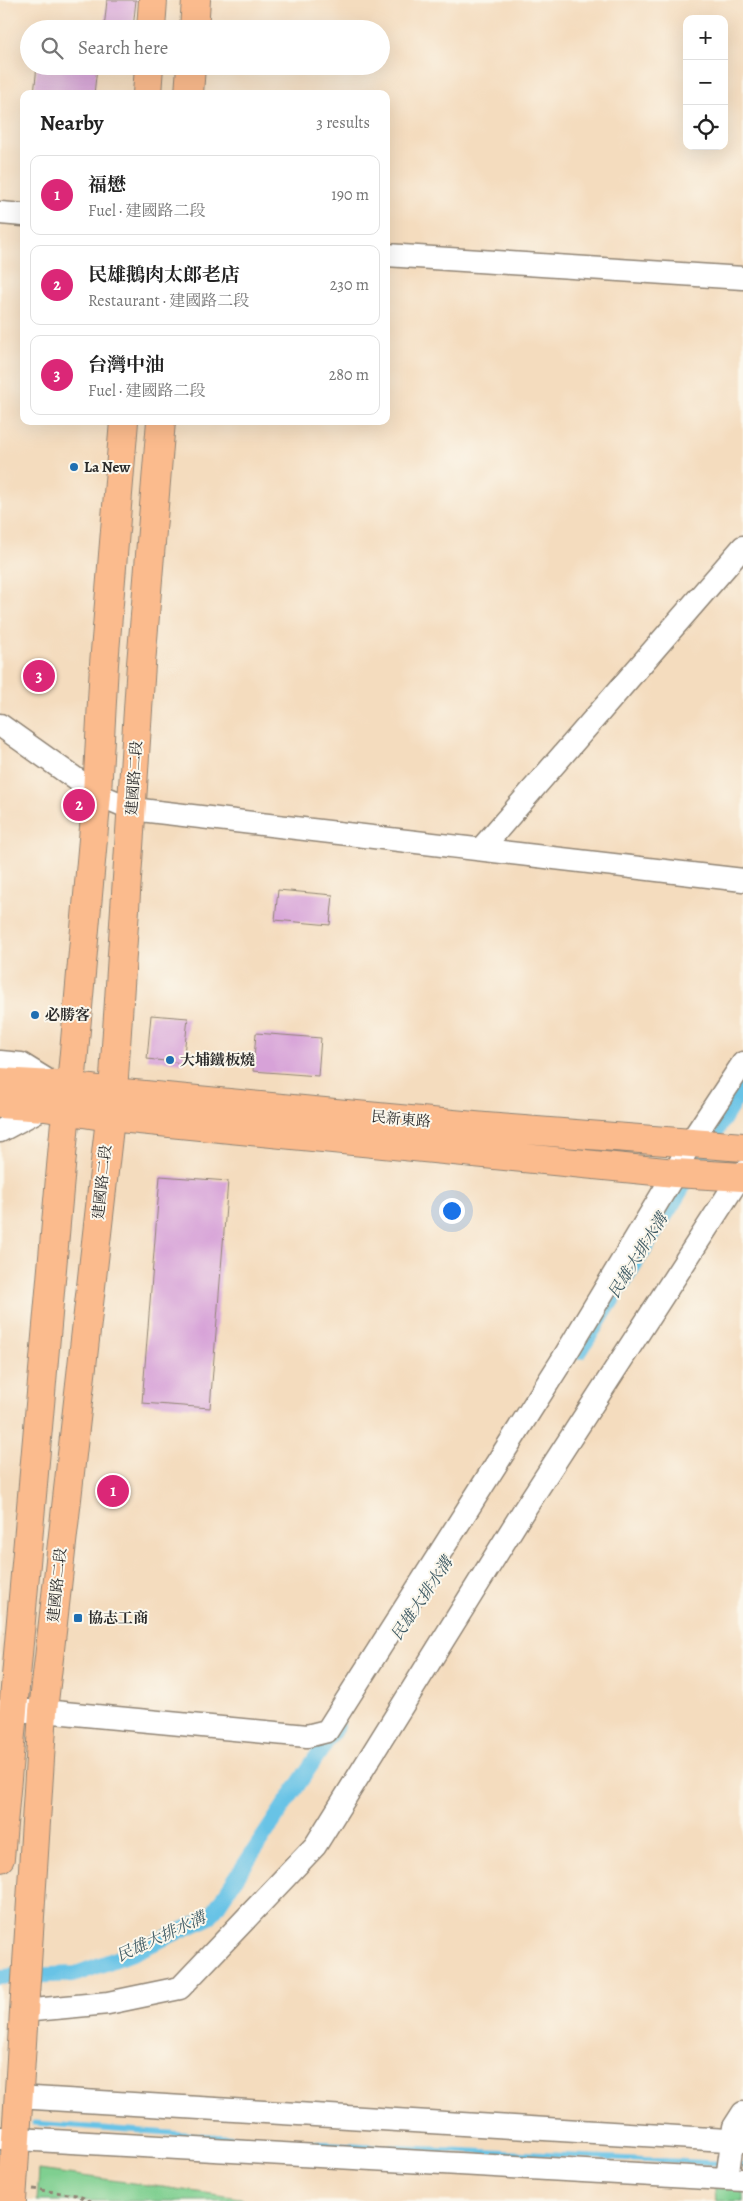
<!DOCTYPE html>
<html lang="en">
<head>
<meta charset="utf-8">
<style>
	body { margin:0; font-family:Alegreya,"Noto Serif TC",serif; background:#f6f6f6; color:#222 }
	.controls { position:absolute; right:15px; top:15px; display:grid; overflow:hidden; border-radius:10px; box-shadow:0 5px 20px #0002 }
	.controls button { width:45px; height:45px; display:grid; place-items:center; padding:0; border:0; border-bottom:1px solid #e0e0e0; background:#fff; color:#222; font:25px sans-serif }
	.you { position:absolute; left:451px; top:1210px; width:18px; height:18px; margin:-12px; border:4px solid #fff; border-radius:50%; background:#1a73e8; box-shadow:0 0 0 8px #1a73e833 }
	.badge { display:grid; place-items:center; width:32px; height:32px; border-radius:50%; background:#db2777; color:#fff; font-size:16px; font-weight:700 }
	.pin { position:absolute; translate:-50% -50%; border:2px solid #fff; box-shadow:0 1px 5px #0006 }
	.list { margin:0; padding:0; list-style:none }
	h2 { display:flex; justify-content:space-between; align-items:center; height:65px; margin:0; padding:0 20px; font-size:21px }
	h2 small { font-size:16px; font-weight:400; color:#767676 }
	.list li { display:grid; grid-template-columns:32px 1fr auto; gap:15px; align-items:center; box-sizing:border-box; height:80px; margin:0 10px 10px; padding:0 10px; border:1px solid #e0e0e0; border-radius:10px }
	.list b { display:block; font-size:19px; white-space:nowrap }
	.list p { margin:0; font-size:16px; white-space:nowrap; color:#767676 }
	.list em { font-size:16px; font-style:normal; color:#767676 }
	.icon { flex:none; width:28px; height:28px; fill:none; stroke:currentColor; stroke-width:2; stroke-linecap:round; stroke-linejoin:round }
	.map { position:relative; flex:none; width:743px; height:2201px; overflow:hidden }
	.search { position:absolute; background:#fff; box-shadow:0 5px 20px #0002; left:20px; top:20px; width:370px; height:55px; display:flex; align-items:center; gap:12px; box-sizing:border-box; padding:0 18px; border-radius:28px; color:#767676; font-size:19px }
	.panel { position:absolute; background:#fff; box-shadow:0 5px 20px #0002; left:20px; top:90px; width:370px; height:335px; border-radius:10px }
	.map>svg:first-child { display:block }
</style>
</head>
<body>
<div class="map">
<svg width="743" height="2201" viewBox="0 0 743 2201">
	<rect width="100%" height="100%" fill="#fbf7ec"/>
	<filter id="ink" filterUnits="userSpaceOnUse"><feTurbulence type="fractalNoise" baseFrequency=".02" numOctaves="2"/><feDisplacementMap in="SourceGraphic" scale="10" xChannelSelector="R" yChannelSelector="G"/><feConvolveMatrix kernelMatrix="1 2 1 2 8 2 1 2 1" color-interpolation-filters="sRGB"/></filter>
	<filter id="wash" filterUnits="userSpaceOnUse"><feTurbulence type="fractalNoise" baseFrequency=".0096" numOctaves="4" result="noise"/><feDisplacementMap in="SourceGraphic" scale="20" xChannelSelector="R" yChannelSelector="G"/><feGaussianBlur stdDeviation="1.12" result="paint"/><feColorMatrix in="noise" values="0 0 0 0 0 0 0 0 0 0 0 0 0 0 0 0 0 1.4 0 .05"/><feComposite in="paint" operator="in"/></filter>
	<g filter="url(#wash)">
		<rect width="100%" height="100%" fill="#f4dcbe"/>
		<path fill="#7fcf90" stroke="#557d5e" d="M39 2170 241 2198 245 2201H37Z
			M714 2179 743 2181V2201H716Z"/>
		<g fill="none" stroke-linecap="round" stroke-linejoin="round">
			<path stroke="#68c3e6" stroke-width="5" d="M34 2123 292 2142 716 2163
				M742 2165 743 2166"/>
			<path stroke="#68c3e6" stroke-width="16" d="M580 1351 672 1205 743 1087
				M0 1977 76 1974 135 1952 210 1917 337 1726"/>
		</g>
		<g id="blocks">
			<path fill="#d7a2d8" d="M107 0H136L133 29H104Z
				M37 66 97 68 94 94H34Z
				M278 890 333 895 330 925 275 920Z
				M151 1015 188 1018 183 1063 147 1059Z
				M256 1033 321 1038 318 1076 253 1071Z
				M160 1176 228 1181 210 1408 142 1403Z"/>
		</g>
	</g>
	<g filter="url(#ink)">
		<use href="#blocks" fill-opacity="0" stroke="#908474" stroke-width="1"/>
		<g fill="none" stroke-linecap="round" stroke-linejoin="round">
			<defs>
				<path id="minor" d="M0 213 24 215
					M386 255 743 278
					M0 725 97 794 132 809 743 880
					M481 849 743 547
					M0 1062 21 1064 55 1085
					M0 1131 45 1107
					M0 1711H43L307 1736 327 1731 561 1362 675 1173 690 1143 743 1063
					M23 2011 108 2003 180 1988 315 1846 524 1510 743 1172
					M17 2097 743 2141
					M0 2138 743 2180
					M727 2179 734 2127 743 2113"/>
				<path id="major" d="M151 29 153 0
					M194 29 196 0
					M147 94 149 66
					M189 94 191 66
					M0 1082 71 1086 113 1092 485 1127 743 1147
					M0 1104 45 1107 109 1117 675 1173 743 1177
					M0 1858 66 1110 71 1086 97 794 104 664 124 421
					M12 2201 43 1711 113 1092 141 664 161 421"/>
			</defs>
			<use href="#minor" stroke="#908474" stroke-width="25"/>
			<use href="#major" stroke="#908474" stroke-width="30"/>
			<path stroke="#908474" stroke-width="3" stroke-dasharray="4 4" stroke-linecap="butt" d="M33 2189 76 2195 91 2201"/>
			<use href="#minor" stroke="#fff" stroke-width="22"/>
			<use href="#major" stroke="#fbbb8d" stroke-width="28"/>
		</g>
	</g>
	<g fill="#1f6fb2" stroke="#fbf7ec" stroke-width="2">
		<circle cx="74" cy="467" r="5"/>
		<circle cx="35" cy="1015" r="5"/>
		<circle cx="170" cy="1060" r="5"/>
		<rect x="73" y="1613" width="10" height="10" rx="2.5"/>
	</g>
	<g text-anchor="middle" dominant-baseline="central" stroke-width="4" stroke-linejoin="round" paint-order="stroke">
		<g font-size="15" font-weight="bold" fill="#2b2b2b" stroke="#fbf7ec" text-anchor="start">
			<text x="84" y="467">La New</text>
			<text x="45" y="1015">必勝客</text>
			<text x="180" y="1060">大埔鐵板燒</text>
			<text x="88" y="1618">協志工商</text>
		</g>
		<g font-size="15" fill="#2b2b2b" stroke="#fbf7ec">
			<text transform="translate(134 778) rotate(-86)">建國路二段</text>
			<text transform="translate(401 1119) rotate(5)">民新東路</text>
			<text transform="translate(102 1182) rotate(-84)">建國路二段</text>
			<text transform="translate(57 1585) rotate(-84)">建國路二段</text>
		</g>
		<g font-size="16" font-style="italic" fill="#3d5963" stroke="#fbf7ec">
			<text transform="translate(638 1256) rotate(-58)">民雄大排水溝</text>
			<text transform="translate(422 1599) rotate(-56)">民雄大排水溝</text>
			<text transform="translate(161 1937) rotate(-25)">民雄大排水溝</text>
		</g>
	</g>
</svg>
<div class="controls">
<button>+</button>
<button>−</button>
<button><svg class="icon" aria-label="locate" viewBox="0 0 24 24"><circle cx="12" cy="12" r="6"/><path d="M12 2v4M12 18v4M2 12h4M18 12h4"/></svg></button>
</div>
<div class="you"></div>
<div class="pin badge" style="left:113px;top:1491px">1</div>
<div class="pin badge" style="left:79px;top:805px">2</div>
<div class="pin badge" style="left:39px;top:676px">3</div>
<div class="search"><svg class="icon" aria-label="search" viewBox="0 0 24 24"><circle cx="10" cy="10" r="6"/><path d="M15 15l6 6"/></svg>Search here</div>
<section class="panel">
<h2>Nearby<small>3 results</small></h2>
<ul class="list">
<li><span class="badge">1</span><div><b>福懋</b><p>Fuel · 建國路二段</p></div><em>190 m</em></li>
<li><span class="badge">2</span><div><b>民雄鵝肉太郎老店</b><p>Restaurant · 建國路二段</p></div><em>230 m</em></li>
<li><span class="badge">3</span><div><b>台灣中油</b><p>Fuel · 建國路二段</p></div><em>280 m</em></li>
</ul>
</section>
</div>
</body>
</html>
